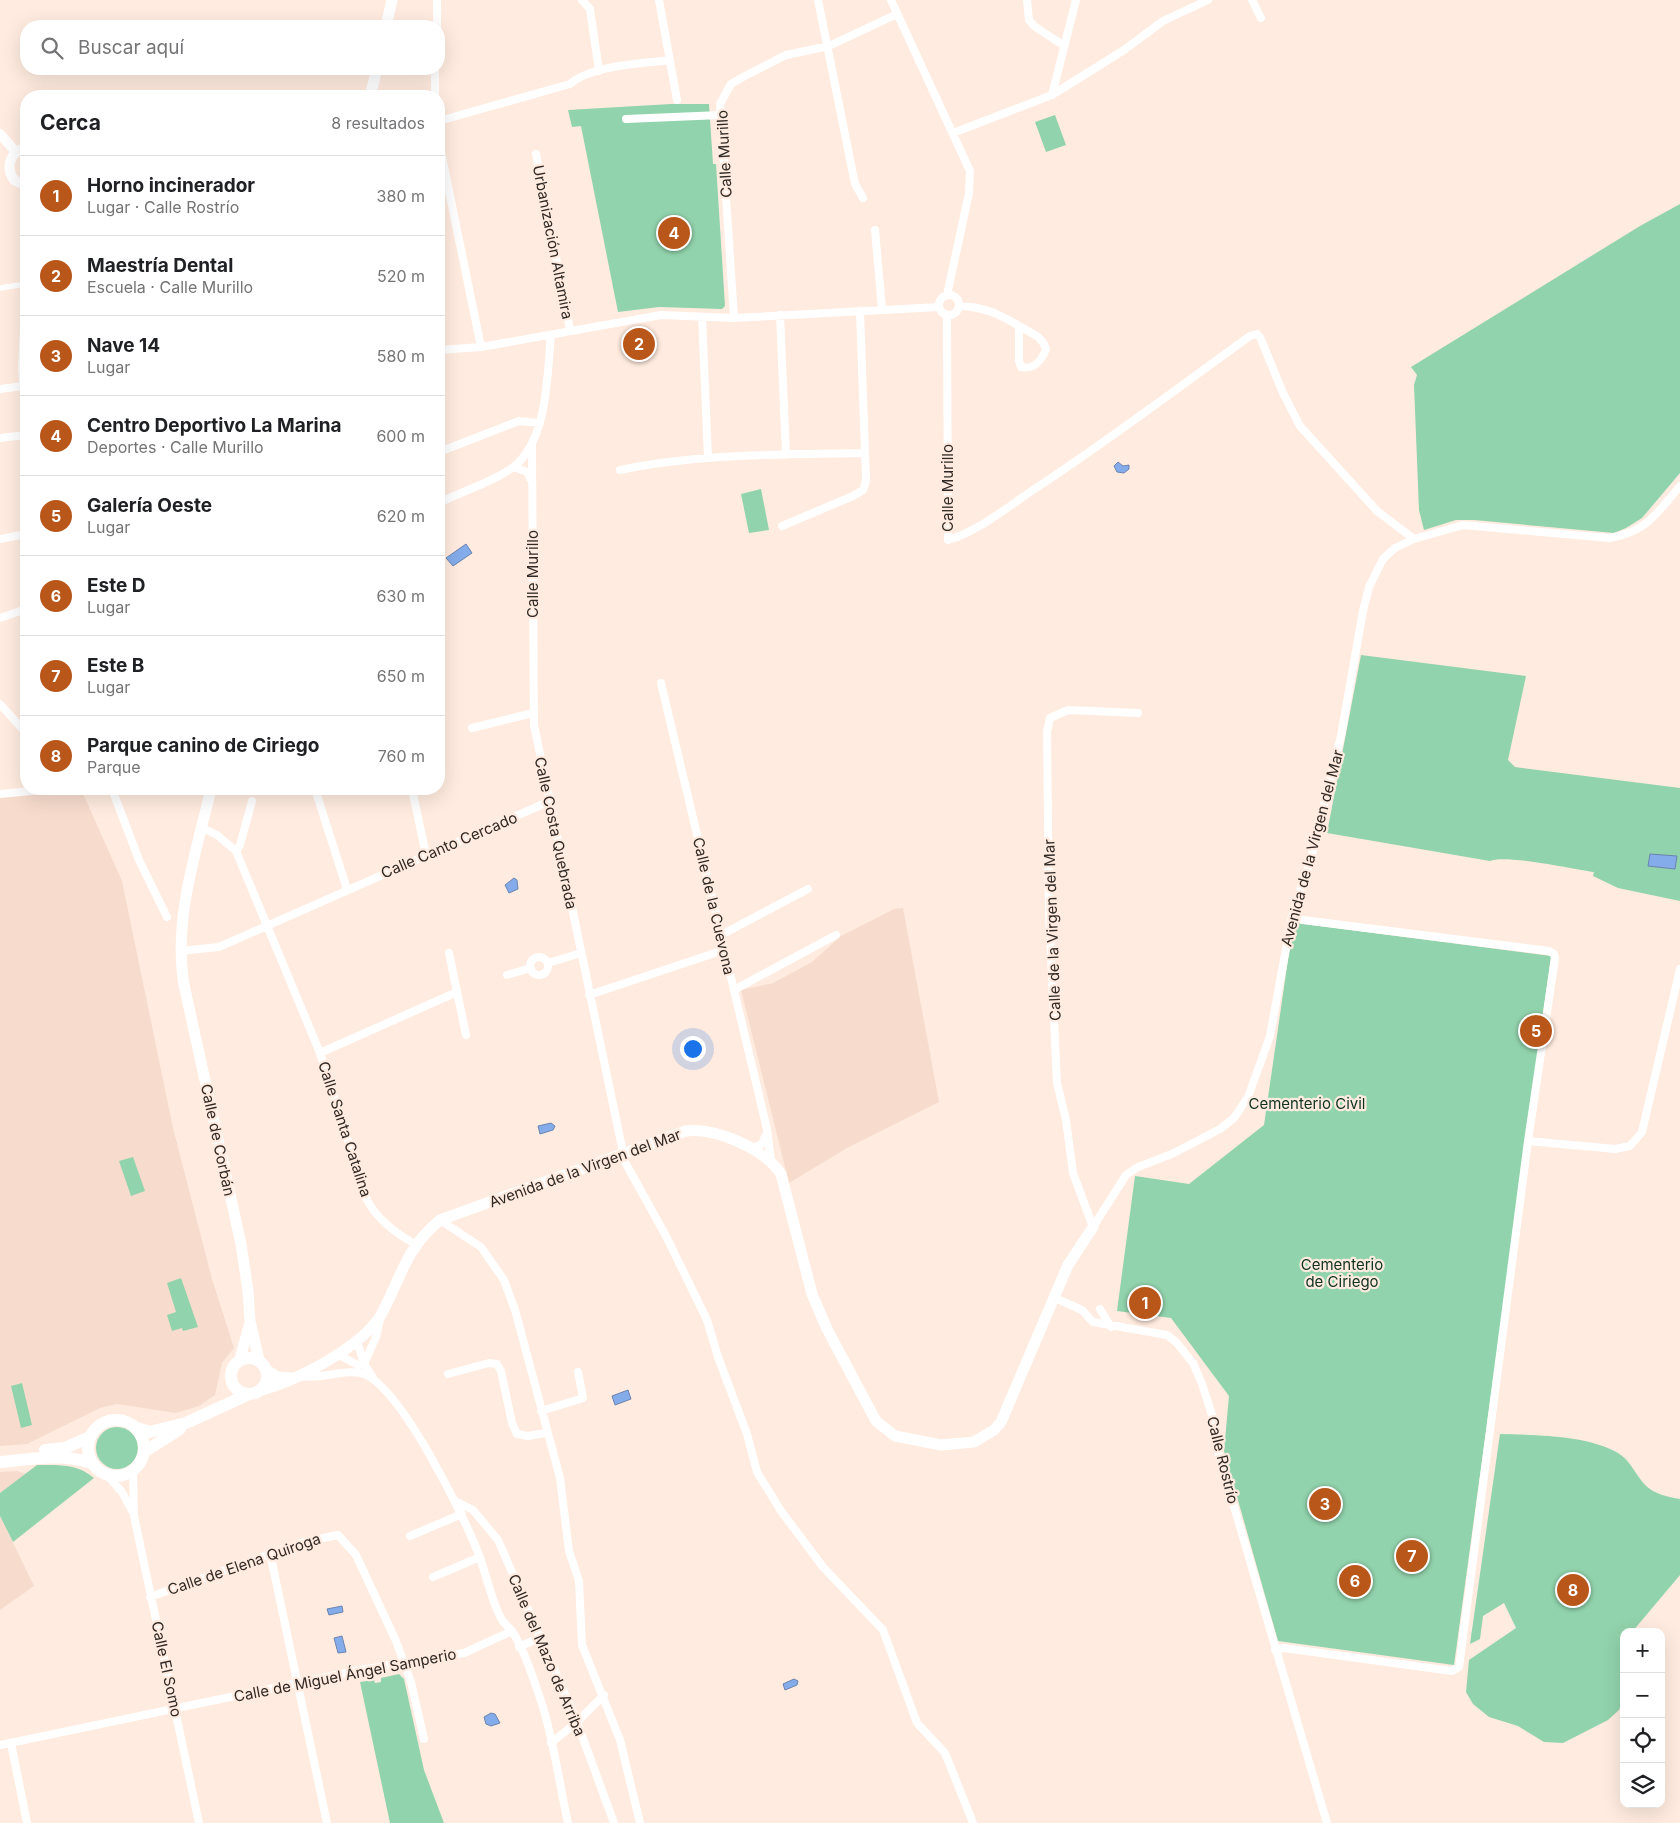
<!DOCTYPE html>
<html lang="es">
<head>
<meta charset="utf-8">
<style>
	body { margin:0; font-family:Inter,sans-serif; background:#f6f6f6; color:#202124 }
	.controls { position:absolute; right:15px; bottom:15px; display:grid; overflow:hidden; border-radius:10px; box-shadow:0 5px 20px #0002 }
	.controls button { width:45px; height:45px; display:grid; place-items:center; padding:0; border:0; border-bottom:1px solid #e0e0e0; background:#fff; color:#202124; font:25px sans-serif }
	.you { position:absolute; left:692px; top:1048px; width:18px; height:18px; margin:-12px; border:4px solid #fff; border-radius:50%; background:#1a73e8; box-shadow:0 0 0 8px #1a73e833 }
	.badge { display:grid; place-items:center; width:32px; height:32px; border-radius:50%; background:#b9571b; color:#fff; font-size:16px; font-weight:700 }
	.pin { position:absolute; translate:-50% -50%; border:2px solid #fff; box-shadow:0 1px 5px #0006 }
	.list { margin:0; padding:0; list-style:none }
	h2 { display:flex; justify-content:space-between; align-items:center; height:65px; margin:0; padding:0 20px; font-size:21px }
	h2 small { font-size:16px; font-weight:400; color:#757577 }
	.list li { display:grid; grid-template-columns:32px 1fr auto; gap:15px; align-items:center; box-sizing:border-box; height:80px; padding:0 20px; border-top:1px solid #e0e0e0 }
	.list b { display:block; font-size:19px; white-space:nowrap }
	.list p { margin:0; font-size:16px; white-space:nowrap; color:#757577 }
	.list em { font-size:16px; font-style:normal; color:#757577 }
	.icon { flex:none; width:28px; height:28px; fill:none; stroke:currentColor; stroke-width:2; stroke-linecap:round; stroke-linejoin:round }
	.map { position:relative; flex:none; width:1680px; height:1823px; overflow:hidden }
	.search { position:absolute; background:#fff; box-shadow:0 5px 20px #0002; left:20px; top:20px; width:425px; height:55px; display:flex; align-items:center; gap:12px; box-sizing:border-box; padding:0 18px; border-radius:20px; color:#757577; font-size:19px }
	.panel { position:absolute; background:#fff; box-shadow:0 5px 20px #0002; left:20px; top:90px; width:425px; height:705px; border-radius:20px }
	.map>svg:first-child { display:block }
</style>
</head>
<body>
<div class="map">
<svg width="1680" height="1823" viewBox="0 0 1680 1823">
	<rect width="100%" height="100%" fill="#ffebdf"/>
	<path fill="#f7dccd" d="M69 789H81L122 881 173 1128 212 1279 234 1348 222 1363 215 1395 199 1406 176 1413 117 1404 100 1408 27 1444 0 1446V797Z
		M903 908 939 1102 847 1148 789 1183 741 990 773 983 812 962 841 936 894 909Z
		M17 1471 26 1474 0 1493V1472Z
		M0 1516 34 1586 0 1610Z"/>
	<path fill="#91d3ac" d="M671 104H709L713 164H716L725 306 722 309 659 307 618 312 581 126 572 127 568 110Z
		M1055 115 1066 145 1046 152 1035 122Z
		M1680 204V473L1642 518 1626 528 1614 533 1474 520H1456L1424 530 1419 510 1414 385 1417 375 1411 367 1640 226Z
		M761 489 769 530 749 533 741 494Z
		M1361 655 1526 676 1508 760 1515 767 1680 788V901L1618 888 1593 876 1594 872C1574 869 1504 854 1490 861L1327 833Z
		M1296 923 1551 956 1454 1665 1278 1641 1224 1451 1229 1396 1171 1318 1117 1311 1135 1176 1189 1184 1264 1125 1292 932 1293 924Z
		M133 1157 145 1191 131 1196 119 1161Z
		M181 1278 198 1327 183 1331 182 1328 172 1331 167 1315 176 1312 167 1283Z
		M22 1383 32 1425 21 1428 11 1386Z
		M96 1448a21 21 0 1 1 42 0a21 21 0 1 1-42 0Z
		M1500 1434C1534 1435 1588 1435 1618 1453 1631 1461 1635 1474 1645 1485 1654 1494 1668 1497 1680 1499V1575L1632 1632H1624L1620 1663 1622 1703 1619 1710 1608 1720 1563 1743 1544 1742 1518 1726 1489 1717 1473 1704 1466 1692 1469 1660 1516 1628 1504 1603 1483 1616 1480 1639 1470 1644Z
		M37 1465C57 1465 77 1463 94 1478L13 1542 0 1516V1493Z
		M399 1674 404 1679 424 1770 444 1823H390L360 1682 374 1680 375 1683 381 1682V1678Z"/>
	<path fill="#84acea" stroke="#6b84af" d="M1118 462 1123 466 1129 465V469L1124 473 1117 472 1114 466Z
		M466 544 472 553 453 566 446 558Z
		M1650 854 1677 856 1675 869 1648 866Z
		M514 878 517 880 518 889 509 893 505 885Z
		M551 1123 555 1126 553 1130 540 1134 538 1126Z
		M628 1390 631 1399 615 1405 612 1396Z
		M342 1606 343 1612 329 1615 327 1609Z
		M342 1636 346 1652 338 1653 334 1638Z
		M794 1679 798 1681 797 1685 785 1690 783 1684Z
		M491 1713 495 1714 500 1723 491 1726 486 1724 484 1717Z"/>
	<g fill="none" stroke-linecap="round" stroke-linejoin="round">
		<path stroke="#fff" stroke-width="5.5" d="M0 288 26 284"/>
		<path stroke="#fff" stroke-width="8" d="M437 0V26
			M582 0 590 9 599 71
			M659 0 677 100
			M818 0 855 184 863 198
			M891 0 970 171 969 193 947 295
			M1027 0 1029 20 1034 26 1063 45
			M1252 0 1261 18
			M1052 95 1076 0
			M435 96V69
			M626 119 721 115
			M439 121 570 84C592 65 640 64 670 60
			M953 133 1052 95 1124 50 1163 21 1208 0
			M439 142 481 347
			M536 154 570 330
			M875 230 882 309
			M939 305a10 10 0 1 1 20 0a10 10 0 1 1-20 0Z
			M959 306C986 307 998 314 1021 327 1031 333 1042 336 1046 349 1042 360 1034 370 1021 367L1019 361V326
			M780 315 786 455
			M947 315 948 540C979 531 1009 506 1036 488 1109 440 1179 387 1250 336L1257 334 1260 337 1283 393 1300 426 1377 511 1414 539
			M702 317 708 457
			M734 318 720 104 731 84 743 77 786 55 829 46 897 14
			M439 350 481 347 661 315 734 318 939 307
			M0 389 24 386
			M0 438 26 435
			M532 445 534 725 625 1162 666 1236 707 1320 718 1357 747 1434 757 1472 781 1511 823 1567 883 1630 917 1723 945 1753 973 1823
			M439 452 519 421 540 423
			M514 467 527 472 531 480
			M620 470C701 453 783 455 865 453
			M439 503C462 491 491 483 512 468 548 442 547 375 551 335
			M782 526 853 496 863 490 866 481 860 311
			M0 539 26 534
			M0 618 26 609
			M661 683 767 1129 771 1161
			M0 704 26 733
			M472 728 533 713
			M112 789 139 860 167 917
			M315 789 347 889
			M412 789 426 855
			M0 794 52 789
			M202 828 217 835 236 851 320 1053 367 1200C377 1219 397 1234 415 1244
			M236 851 240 845 252 801
			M721 935 808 889
			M180 951 219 947 550 801
			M449 953 466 1035
			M530 966a9 9 0 1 1 18 0a9 9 0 1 1-18 0Z
			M548 963 581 953
			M507 975 531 968
			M734 990 836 935
			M589 995 724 950
			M320 1053 457 992
			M1528 1141 1615 1149 1630 1146 1642 1132 1680 969
			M751 1149 762 1144 767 1133
			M440 1220 481 1247 504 1280 515 1310 560 1478 569 1551 579 1581 582 1645 620 1740 640 1823
			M1093 1227 1126 1175 1138 1167 1172 1154 1220 1129 1234 1118 1248 1097 1270 1036 1292 916 1311 858 1341 736 1363 611 1369 587 1383 559 1395 548 1414 539 1463 525 1609 538C1647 532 1657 513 1680 486
			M1093 1227 1073 1173 1066 1120 1057 1083 1049 913 1047 732 1050 718 1068 710 1138 713
			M1055 1298 1082 1310 1093 1322 1167 1335 1176 1342 1193 1363 1202 1384 1213 1418 1218 1452 1327 1823
			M1100 1309 1111 1327
			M357 1341 364 1364 373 1378
			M337 1354 358 1365 364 1364
			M364 1364 376 1337 380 1319
			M448 1374 489 1363 497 1364 501 1371 512 1423 517 1434 528 1436 546 1433
			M299 1376C321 1380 349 1367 366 1375 403 1392 464 1516 479 1555 486 1573 492 1604 502 1620 504 1624 509 1627 512 1631 525 1651 533 1678 541 1701 554 1740 559 1783 568 1823
			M541 1411 583 1398 578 1372
			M133 1470 134 1516 199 1823
			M106 1474 122 1492 132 1511
			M457 1502 473 1510 498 1540 577 1722 614 1823
			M410 1536 462 1514
			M270 1553 327 1823
			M433 1577 480 1557
			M150 1597 304 1542 338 1535 356 1555 396 1641 411 1682 424 1739
			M519 1647 541 1637
			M1275 1650 1284 1648 1452 1671 1459 1667 1528 1141 1555 958 1554 954 1549 951 1303 920 1292 916
			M11 1743 27 1823
			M551 1743 577 1722 604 1695
			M0 1745 360 1670 464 1653 512 1631"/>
		<path stroke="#fff" stroke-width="10" d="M0 134 16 152
			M26 148C10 151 5 167 14 180L26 186
			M26 306 23 368 26 408"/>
		<path stroke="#fff" stroke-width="11" d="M386 26 392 0
			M370 96 377 69
			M211 789C196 853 173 919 184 985L241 1244 248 1291 250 1321 259 1360
			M240 1359 249 1326
			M266 1370 278 1377 292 1378
			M261 1390C294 1383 365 1345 382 1313 402 1276 405 1249 440 1220L686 1131C715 1127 765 1149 781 1174L812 1294 827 1329 876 1421 895 1436 941 1445 974 1442 994 1430 1001 1422 1068 1265 1093 1227"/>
		<path stroke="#fff" stroke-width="12" d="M231 1376a18 18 0 1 1 36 0a18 18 0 1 1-36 0Z
			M88 1448a28 28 0 1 1 56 0a28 28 0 1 1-56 0Z
			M137 1428 149 1432 186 1423 247 1395
			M45 1450 65 1448 90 1437
			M144 1452 180 1429
			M0 1462C31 1459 62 1453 92 1463"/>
	</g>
	<g text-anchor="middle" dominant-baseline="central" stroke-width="4.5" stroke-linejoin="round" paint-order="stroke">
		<g font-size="15" fill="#302824" stroke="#ffebdf">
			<text transform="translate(724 154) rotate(-93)">Calle Murillo</text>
			<text transform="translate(553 242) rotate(79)">Urbanización Altamira</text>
			<text transform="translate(947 488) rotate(-90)">Calle Murillo</text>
			<text transform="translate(532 574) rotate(-90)">Calle Murillo</text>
			<text transform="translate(556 833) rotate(78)">Calle Costa Quebrada</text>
			<text transform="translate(449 845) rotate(-23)">Calle Canto Cercado</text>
			<text transform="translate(1312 848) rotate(-75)">Avenida de la Virgen del Mar</text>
			<text transform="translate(714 906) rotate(77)">Calle de la Cuevona</text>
			<text transform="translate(1052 930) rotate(-92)">Calle de la Virgen del Mar</text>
			<text transform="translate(345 1129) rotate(72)">Calle Santa Catalina</text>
			<text transform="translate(218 1140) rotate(78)">Calle de Corbán</text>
			<text transform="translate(585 1168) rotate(-20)">Avenida de la Virgen del Mar</text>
			<text transform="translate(1223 1460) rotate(76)">Calle Rostrío</text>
			<text transform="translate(244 1564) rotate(-19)">Calle de Elena Quiroga</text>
			<text transform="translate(547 1655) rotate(67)">Calle del Mazo de Arriba</text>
			<text transform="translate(167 1669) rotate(78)">Calle El Somo</text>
			<text transform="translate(345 1675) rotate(-11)">Calle de Miguel Ángel Samperio</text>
		</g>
		<g font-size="15" fill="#0f3120" stroke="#ffebdf">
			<text x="1307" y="1103">Cementerio Civil</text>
			<text x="1342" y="1264">Cementerio<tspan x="1342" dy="17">de Ciriego</tspan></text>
		</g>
	</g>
</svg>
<div class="controls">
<button>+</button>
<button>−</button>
<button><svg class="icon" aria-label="locate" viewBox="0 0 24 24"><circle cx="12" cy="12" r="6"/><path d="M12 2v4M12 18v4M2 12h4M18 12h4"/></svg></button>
<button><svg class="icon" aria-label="layers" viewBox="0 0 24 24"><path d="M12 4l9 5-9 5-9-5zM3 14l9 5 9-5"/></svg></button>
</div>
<div class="you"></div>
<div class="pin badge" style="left:1145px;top:1303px">1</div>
<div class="pin badge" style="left:639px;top:344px">2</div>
<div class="pin badge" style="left:1325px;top:1504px">3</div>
<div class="pin badge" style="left:674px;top:233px">4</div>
<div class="pin badge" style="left:1536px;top:1031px">5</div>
<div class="pin badge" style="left:1355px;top:1581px">6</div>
<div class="pin badge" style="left:1412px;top:1556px">7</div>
<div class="pin badge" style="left:1573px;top:1590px">8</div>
<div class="search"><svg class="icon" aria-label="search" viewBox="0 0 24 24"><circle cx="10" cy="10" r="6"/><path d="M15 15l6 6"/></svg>Buscar aquí</div>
<section class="panel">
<h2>Cerca<small>8 resultados</small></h2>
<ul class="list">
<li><span class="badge">1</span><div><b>Horno incinerador</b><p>Lugar · Calle Rostrío</p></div><em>380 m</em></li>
<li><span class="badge">2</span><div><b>Maestría Dental</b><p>Escuela · Calle Murillo</p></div><em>520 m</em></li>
<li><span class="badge">3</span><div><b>Nave 14</b><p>Lugar</p></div><em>580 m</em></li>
<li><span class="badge">4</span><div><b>Centro Deportivo La Marina</b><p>Deportes · Calle Murillo</p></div><em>600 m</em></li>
<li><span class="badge">5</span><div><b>Galería Oeste</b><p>Lugar</p></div><em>620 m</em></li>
<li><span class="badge">6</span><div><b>Este D</b><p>Lugar</p></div><em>630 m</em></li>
<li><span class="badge">7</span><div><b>Este B</b><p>Lugar</p></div><em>650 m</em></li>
<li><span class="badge">8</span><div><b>Parque canino de Ciriego</b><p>Parque</p></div><em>760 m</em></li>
</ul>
</section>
</div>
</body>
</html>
